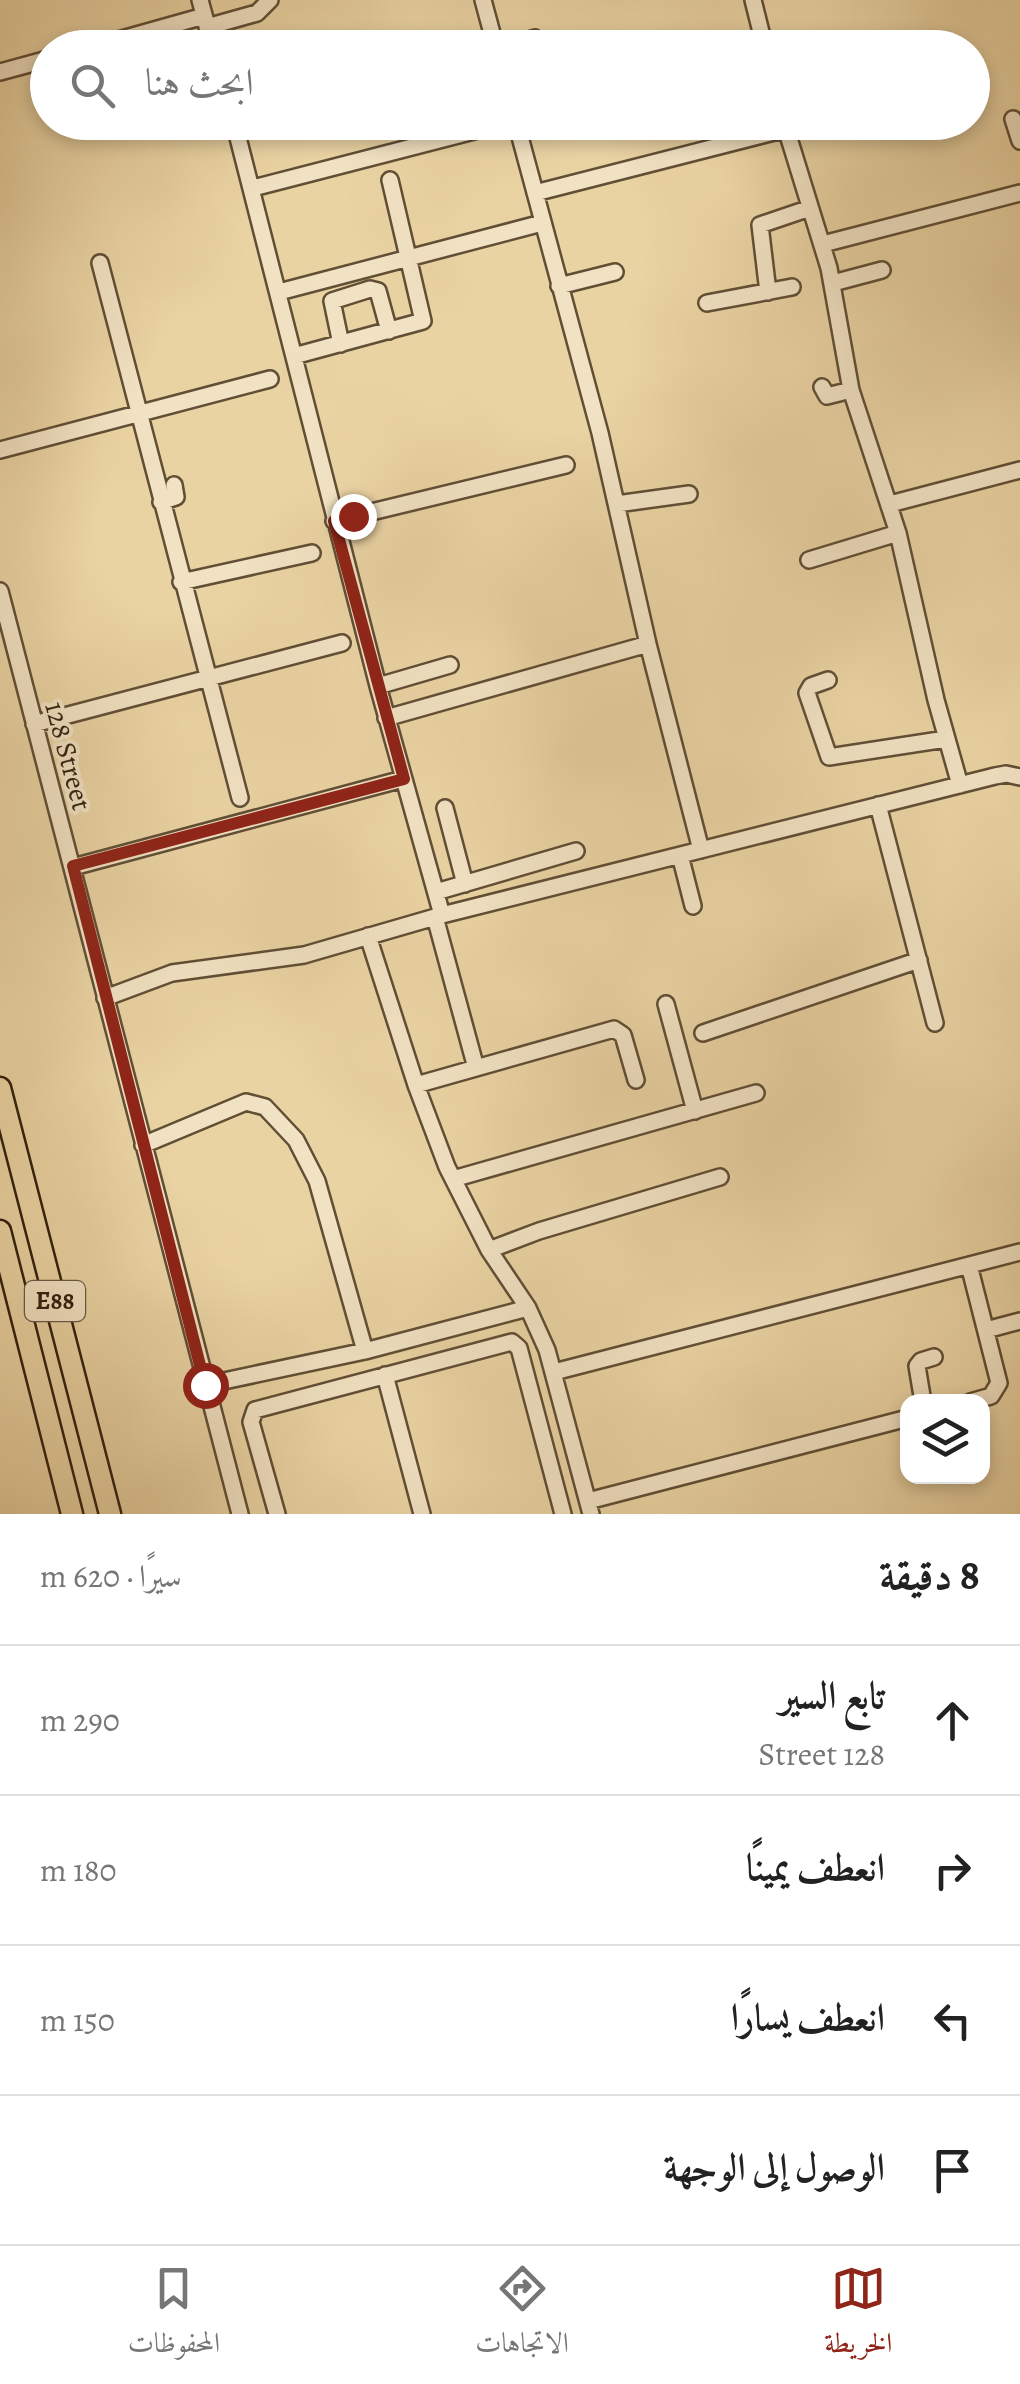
<!DOCTYPE html>
<html lang="ar">
<head>
<meta charset="utf-8">
<style>
	body { margin:0; font-family:Alegreya,Amiri,serif; background:#f6f6f6; color:#222; direction:rtl }
	.controls { position:absolute; right:30px; bottom:30px; display:grid; overflow:hidden; border-radius:20px; box-shadow:0 5px 15px #0003 }
	.controls button { width:90px; height:90px; display:grid; place-items:center; padding:0; border:0; border-bottom:2px solid #e0e0e0; background:#fff; color:#222; font:50px sans-serif }
	.stop { position:absolute; width:30px; height:30px; margin:-22px; border:8px solid #8f2418; border-radius:50%; background:#fff }
	.stop.end { background:#8f2418; border-color:#fff; box-shadow:0 2px 10px #0008 }
	.list { margin:0; padding:0; list-style:none }
	h2 { display:flex; justify-content:space-between; align-items:center; height:130px; margin:0; padding:0 40px; font-size:42px }
	h2 small { font-size:32px; font-weight:400; color:#767676 }
	.list li { display:grid; grid-template-columns:65px 1fr auto; gap:30px; align-items:center; box-sizing:border-box; height:150px; padding:0 40px; border-top:2px solid #e0e0e0 }
	.list b { display:block; font-size:38px; white-space:nowrap }
	.list p { margin:0; font-size:32px; white-space:nowrap; color:#767676 }
	.list em { font-size:32px; font-style:normal; color:#767676 }
	.icon { flex:none; width:55px; height:55px; fill:none; stroke:currentColor; stroke-width:2; stroke-linecap:round; stroke-linejoin:round }
	.map { position:relative; flex:none; width:1020px; height:1514px; overflow:hidden; direction:ltr }
	.search { position:absolute; background:#fff; box-shadow:0 5px 15px #0003; left:30px; right:30px; top:30px; height:110px; display:flex; align-items:center; gap:25px; box-sizing:border-box; padding:0 35px; border-radius:55px; color:#767676; font-size:38px }
	.sheet { height:730px; background:#fff }
	nav { display:flex; justify-content:space-around; align-items:center; box-sizing:border-box; height:140px; border-top:2px solid #e0e0e0; background:#fff; font-size:28px; color:#767676 }
	nav a { display:grid; justify-items:center; gap:5px }
	nav .on { color:#8f2418 }
	.map>svg:first-child { display:block }
</style>
</head>
<body>
<div class="map">
<svg width="1020" height="1514" viewBox="0 0 1020 1514">
	<rect width="100%" height="100%" fill="#ead3a3"/>
	<filter id="stains"><feTurbulence type="fractalNoise" baseFrequency=".002" numOctaves="4"/><feColorMatrix values="0 0 0 0 .2 0 0 0 0 .09 0 0 0 0 .02 0 0 0 .5 -.17"/></filter>
	<radialGradient id="worn" r=".72"><stop offset=".6" stop-color="#630" stop-opacity="0"/><stop offset="1" stop-color="#630" stop-opacity=".3"/></radialGradient>
	<g fill="none" stroke-linecap="round" stroke-linejoin="round">
		<defs>
			<path id="minor" d="M200 0 213 48
				M483 0 496 48
				M753 0 765 48
				M207 27 257 13 270 0
				M90 48 204 16
				M353 48H359
				M503 48 535 38
				M0 72 48 59
				M1013 119 1020 141
				M234 122 378 686 442 915
				M516 122 600 433 648 644 701 850
				M716 122 722 145
				M784 122 829 268 851 390 898 533 936 700 960 785
				M253 188 509 122
				M535 193 786 129
				M823 244 1020 193
				M100 263 240 798
				M833 283 882 270
				M559 286 615 272
				M279 292 542 223
				M768 292 760 225 810 208
				M707 303 792 287
				M341 344 332 301 370 289 378 291 389 331
				M294 356 423 321 390 180
				M822 387 827 396 851 390
				M0 450 270 379
				M161 502 176 497 174 485
				M617 504 689 494
				M890 504 1020 470
				M334 521 566 465
				M809 560 898 533
				M181 582 312 553
				M0 591 240 1514
				M828 680 811 686 807 693 829 757 946 739
				M378 686 450 665
				M386 718 648 644
				M34 724 342 643
				M878 805 935 1023
				M445 808 465 884
				M680 855 693 906
				M73 867 403 779
				M436 892 576 851
				M435 917 476 1068
				M368 936 416 1085 447 1167 489 1250 528 1308 547 1350 591 1514
				M105 998 172 973 304 955 442 915 995 776 1006 774 1020 777
				M666 1004 695 1111
				M703 1033 919 960
				M416 1085 614 1029 623 1035 636 1080
				M143 1145 246 1102 265 1107 296 1140 317 1181 365 1351
				M453 1179 756 1093
				M489 1250 539 1231 720 1177
				M969 1265 999 1383 991 1396 970 1402
				M986 1330 1020 1321
				M554 1372 1020 1252
				M385 1375 422 1514
				M205 1385 365 1351 528 1308
				M923 1402 917 1366 921 1361 934 1357
				M588 1501 908 1418
				M277 1514 251 1422 255 1410 512 1342 519 1348 563 1514"/>
			<path id="highway" d="M0 1088 110 1514
				M0 1231 72 1514"/>
		</defs>
		<use href="#minor" stroke="#604e35" stroke-width="20"/>
		<use href="#highway" stroke="#322110" stroke-width="25"/>
		<use href="#minor" stroke="#f1e2c3" stroke-width="15"/>
		<use href="#highway" stroke="#ead3a3" stroke-width="20"/>
	</g>
	<g fill="none" stroke-linecap="round" stroke-linejoin="round">
		<path stroke="#8f2418" stroke-width="12" d="M205 1385 73 866 404 779 334 521 353 516"/>
	</g>
	<g text-anchor="middle" dominant-baseline="central" stroke-width="8" stroke-linejoin="round" paint-order="stroke">
		<rect fill="#f1e2c3" stroke="#6b5b46" stroke-width="2.5" x="25" y="1281" width="60" height="40" rx="8"/>
		<g font-size="25" font-weight="bold" fill="#322110">
			<text x="55" y="1301">E88</text>
		</g>
		<g font-size="28" fill="#322110" stroke="#f1e2c3">
			<text transform="translate(68 756) rotate(75)">128 Street</text>
		</g>
	</g>
	<rect width="100%" height="100%" filter="url(#stains)"/>
	<rect width="100%" height="100%" fill="url(#worn)"/>
</svg>
<div class="controls">
<button><svg class="icon" aria-label="layers" viewBox="0 0 24 24"><path d="M12 4l9 5-9 5-9-5zM3 14l9 5 9-5"/></svg></button>
</div>
<div class="stop" style="left:205px;top:1385px"></div>
<div class="stop end" style="left:353px;top:516px"></div>
<div class="search"><svg class="icon" aria-label="search" viewBox="0 0 24 24"><circle cx="10" cy="10" r="6"/><path d="M15 15l6 6"/></svg>ابحث هنا</div>
</div>
<section class="sheet">
<h2>8 دقيقة<small>سيرًا · 620 m</small></h2>
<ul class="list">
<li><svg class="icon" aria-label="ahead" viewBox="0 0 24 24"><path d="M12 20V5M6 11l6-6 6 6"/></svg><div><b>تابع السير</b><p>128 Street</p></div><em>290 m</em></li>
<li><svg class="icon" aria-label="right" viewBox="0 0 24 24"><path d="M7 20v-9h11M14 6l5 5-5 5"/></svg><div><b>انعطف يمينًا</b></div><em>180 m</em></li>
<li><svg class="icon" aria-label="left" viewBox="0 0 24 24"><path d="M17 20v-9H6M10 6l-5 5 5 5"/></svg><div><b>انعطف يسارًا</b></div><em>150 m</em></li>
<li><svg class="icon" aria-label="arrive" viewBox="0 0 24 24"><path d="M6 21V4h12l-3 4 3 4H6"/></svg><div><b>الوصول إلى الوجهة</b></div></li>
</ul>
</section>
<nav>
<a class="on"><svg class="icon" aria-label="map" viewBox="0 0 24 24"><path d="M3 6l6-2 6 2 6-2v14l-6 2-6-2-6 2zM9 4v14M15 6v14"/></svg>الخريطة</a>
<a><svg class="icon" aria-label="directions" viewBox="0 0 24 24"><path d="M12 3l9 9-9 9-9-9zM9 14v-3h6M13 9l2 2-2 2"/></svg>الاتجاهات</a>
<a><svg class="icon" aria-label="saved" viewBox="0 0 24 24"><path d="M7 4h10v16l-5-4-5 4z"/></svg>المحفوظات</a>
</nav>
</body>
</html>
